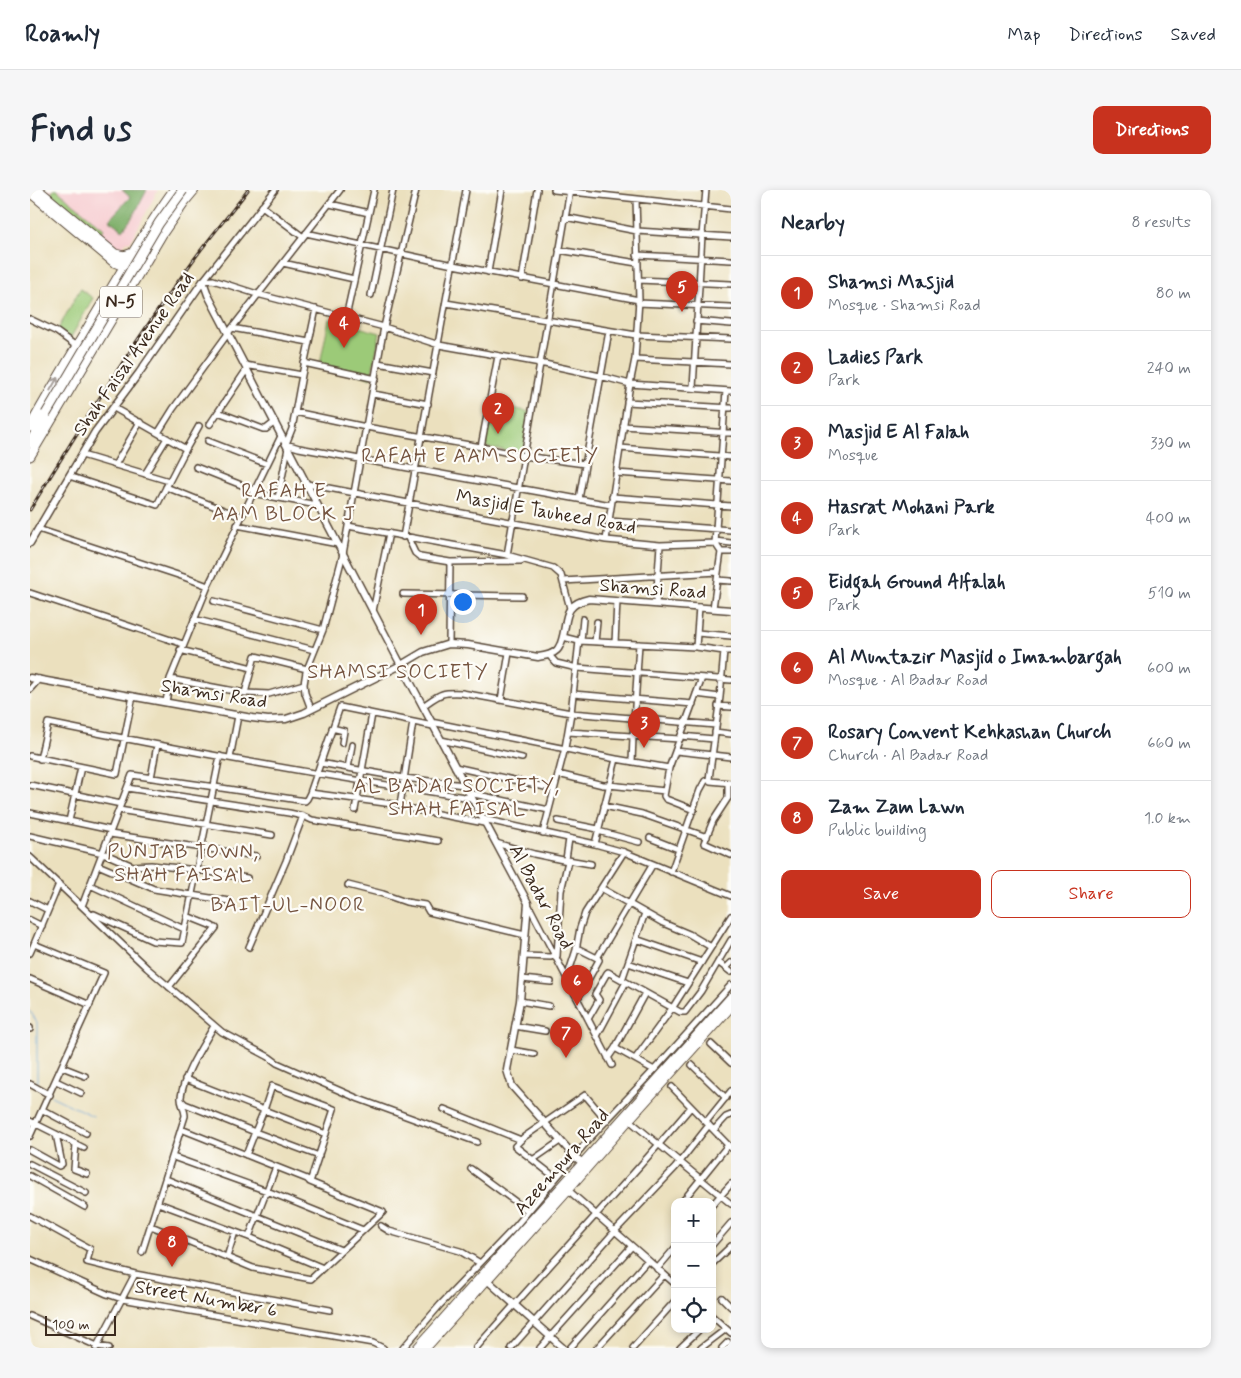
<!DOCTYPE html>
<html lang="en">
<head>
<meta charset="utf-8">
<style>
	body { margin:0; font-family:Mynerve,sans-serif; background:#f6f6f7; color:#1f2937 }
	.controls { position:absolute; right:15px; bottom:15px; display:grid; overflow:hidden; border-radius:10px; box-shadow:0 2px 8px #0003 }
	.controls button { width:45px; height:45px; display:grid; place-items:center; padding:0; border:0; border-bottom:1px solid #e0e1e3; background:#fff; color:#1f2937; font:25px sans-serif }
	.scale { position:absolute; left:15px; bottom:12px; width:71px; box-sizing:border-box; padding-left:5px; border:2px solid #3b2a1e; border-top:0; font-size:14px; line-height:18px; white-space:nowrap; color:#3b2a1e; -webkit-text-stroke:4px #fdfcf7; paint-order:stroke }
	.you { position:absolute; left:432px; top:411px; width:18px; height:18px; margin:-12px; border:4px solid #fff; border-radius:50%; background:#1a73e8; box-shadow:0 0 0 8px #1a73e833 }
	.badge { display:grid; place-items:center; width:32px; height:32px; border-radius:50%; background:#c8321e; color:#fff; font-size:16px; font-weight:700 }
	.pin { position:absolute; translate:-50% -41px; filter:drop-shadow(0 1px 2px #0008) }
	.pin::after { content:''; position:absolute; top:26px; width:18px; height:15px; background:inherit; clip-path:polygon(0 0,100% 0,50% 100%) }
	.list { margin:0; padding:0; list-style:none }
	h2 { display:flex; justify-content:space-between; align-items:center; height:65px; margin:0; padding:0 20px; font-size:21px }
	h2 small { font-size:16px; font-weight:400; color:#747a83 }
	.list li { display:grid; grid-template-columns:32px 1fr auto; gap:15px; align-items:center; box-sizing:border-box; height:75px; padding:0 20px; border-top:1px solid #e0e1e3 }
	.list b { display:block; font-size:19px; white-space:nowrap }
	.list p { margin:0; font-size:16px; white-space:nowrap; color:#747a83 }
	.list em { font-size:16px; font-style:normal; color:#747a83 }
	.actions { display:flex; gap:10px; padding:15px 20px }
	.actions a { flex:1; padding:11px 0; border:1px solid #c8321e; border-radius:10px; text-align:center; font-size:18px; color:#c8321e }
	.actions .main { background:#c8321e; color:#fff }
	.icon { flex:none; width:28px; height:28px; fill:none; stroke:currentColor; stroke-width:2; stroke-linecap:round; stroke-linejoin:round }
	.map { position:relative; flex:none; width:701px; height:1158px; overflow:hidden; border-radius:10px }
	header { display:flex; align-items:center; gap:30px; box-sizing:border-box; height:70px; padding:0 25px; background:#fff; border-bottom:1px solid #e0e1e3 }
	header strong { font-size:24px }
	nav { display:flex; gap:28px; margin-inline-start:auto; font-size:18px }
	.intro { display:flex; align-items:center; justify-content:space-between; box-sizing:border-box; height:120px; padding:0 30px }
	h1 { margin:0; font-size:35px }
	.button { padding:12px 22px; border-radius:10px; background:#c8321e; color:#fff; font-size:18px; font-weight:700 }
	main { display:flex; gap:30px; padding:0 30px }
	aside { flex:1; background:#fff; border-radius:10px; box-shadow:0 2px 8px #0003 }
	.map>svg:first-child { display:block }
</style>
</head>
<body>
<header>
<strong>Roamly</strong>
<nav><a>Map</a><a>Directions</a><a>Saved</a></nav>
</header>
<div class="intro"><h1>Find us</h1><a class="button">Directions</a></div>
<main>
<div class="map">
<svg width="701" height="1158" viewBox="0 0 701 1158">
	<rect width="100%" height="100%" fill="#fdfcf7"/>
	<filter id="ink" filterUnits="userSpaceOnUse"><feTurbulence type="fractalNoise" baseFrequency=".02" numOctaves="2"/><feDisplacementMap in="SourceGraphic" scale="10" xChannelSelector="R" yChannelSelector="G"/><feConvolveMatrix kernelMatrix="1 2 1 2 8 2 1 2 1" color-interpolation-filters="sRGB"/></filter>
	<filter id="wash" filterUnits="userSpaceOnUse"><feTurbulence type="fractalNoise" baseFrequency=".0096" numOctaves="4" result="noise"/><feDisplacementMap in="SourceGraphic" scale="20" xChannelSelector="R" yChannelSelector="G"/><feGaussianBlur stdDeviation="1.12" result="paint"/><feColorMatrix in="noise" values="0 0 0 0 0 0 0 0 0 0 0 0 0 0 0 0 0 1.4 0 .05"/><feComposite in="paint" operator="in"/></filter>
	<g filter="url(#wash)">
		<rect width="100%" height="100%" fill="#ebe0be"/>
		<path fill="#f7cfd3" d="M17 0H128L101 51 96 52 91 59 68 46Z"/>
		<path fill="#9cca78" stroke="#6c7a4b" d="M23 0H27L74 39 69 45 21 4Z
			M50 99 63 108 40 149 27 141Z
			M299 129 350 143 341 188 290 174Z
			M461 213 500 222 494 264 452 256Z"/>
		<path fill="#7dae68" stroke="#5c6c43" d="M92 0H117L104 25 93 40 79 30 100 7Z"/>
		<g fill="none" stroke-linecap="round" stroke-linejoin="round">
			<path stroke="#639ed3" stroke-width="1" d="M0 821 7 832V897
				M21 906 63 926"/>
		</g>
	</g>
	<g filter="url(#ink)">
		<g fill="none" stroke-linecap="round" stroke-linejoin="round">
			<defs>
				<path id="minor" d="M524 0 701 19
					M300 14 339 23
					M232 16 273 47
					M535 27 607 41 701 47
					M276 43 423 75 609 110
					M529 60 607 73
					M607 65 701 70
					M253 73 324 89
					M458 82 472 0
					M492 89 507 0
					M608 90 701 94
					M173 91 183 90 227 104 354 137 409 155 510 173 570 186 600 194 701 201
					M173 91 245 0
					M341 105 363 0
					M416 113 606 145 701 149
					M608 113 701 117
					M286 119 272 185 262 239 256 254 269 258 581 315
					M316 127 344 0
					M0 129 27 142 46 156
					M666 131 701 134
					M202 138 279 152
					M605 169 701 174
					M274 173 346 189
					M348 173 403 183
					M215 175 272 185
					M663 198 672 45 676 0
					M343 204 398 214
					M597 212 701 218
					M84 218 156 259
					M188 222 233 239H236L245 232
					M265 222 336 237 451 257 494 266 555 274
					M180 234 217 179
					M593 236 701 243
					M128 243 143 219 202 138 310 0
					M178 251 237 274
					M451 257 468 166
					M590 258 701 267
					M52 265 139 291
					M85 275 110 232
					M166 277 224 300
					M586 283 701 291
					M115 284 137 248
					M39 286 127 315 156 259 169 236
					M277 294 576 350 630 355 685 353 691 362 683 418
					M136 297 211 327
					M222 303 287 315
					M582 307 701 316
					M248 308 258 258
					M549 309 579 141
					M579 331 701 340
					M207 335 308 354
					M318 336 477 365 523 378 531 385 540 418
					M8 339 154 387 178 396
					M373 347 436 0
					M378 348 385 363 390 367 420 372 491 371
					M576 350 600 194 605 169 609 110 606 9
					M685 351 701 353
					M685 353 696 201
					M691 362H701
					M477 365 540 0
					M687 390 701 391
					M533 391 688 382
					M0 403 153 454
					M373 404 492 406
					M184 411 293 440
					M626 414 630 355
					M343 421 359 343
					M164 429 284 460
					M667 443 701 446
					M533 447 549 451 666 457 669 417
					M551 451 553 429
					M565 452 567 432
					M585 453 587 411
					M419 454 420 372
					M666 457 694 461
					M150 460 222 478
					M701 461H694L690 507 679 589 680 591 701 593
					M519 465 526 473 547 478 701 490
					M140 489 215 503 239 504 274 494
					M0 499 9 489
					M215 503 225 466 277 479
					M543 504 663 514
					M666 504 690 507
					M471 510 479 463
					M136 512 140 489 178 396 251 246
					M393 516C410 504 410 502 432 503L541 523 686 535
					M688 516 701 517
					M281 519 275 503 274 494 276 482 293 440 313 364 354 137 386 0
					M401 532 586 569 639 578
					M302 538 314 541 312 553
					M538 542 650 549
					M685 542 701 544
					M651 546 684 549
					M411 550 492 568
					M646 561 701 567
					M0 566 87 584 103 506
					M200 568 208 526
					M10 569 18 533C158 562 300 587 441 608
					M602 572 603 547 609 454
					M290 573 374 588 434 595
					M51 577 39 631 81 640
					M425 577 524 599
					M318 578 322 555
					M528 584 573 595H579L635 601
					M121 588 127 555
					M698 593V608L683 631 674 653 701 665
					M0 595 91 614
					M97 598 259 623 273 626 282 630 408 651
					M280 603 370 615 383 532
					M439 603 519 620
					M574 616 612 624 677 647
					M382 619 454 633
					M89 620 242 645
					M325 620 342 524
					M664 620 636 609 634 606 639 578 672 488
					M0 623 39 631
					M453 629 565 654 594 662 701 706
					M528 631 568 639
					M568 641 609 652
					M513 643 535 558 541 523 549 451
					M80 644 226 666
					M0 646 73 663 103 676 121 675 167 680 217 688
					M620 648 648 659
					M466 653 504 664 538 671 531 701 527 766
					M565 654 586 569
					M0 667 117 778 192 842 239 867 247 873 283 889 329 909 447 952
					M536 669 539 649
					M538 670 561 674
					M68 675 124 699 199 711
					M641 682 670 600 675 591 679 589
					M60 695 154 739
					M318 695 353 704 376 712 395 715 399 722 495 745
					M571 698 633 733 659 744 681 757
					M0 711 18 720
					M498 714 582 875
					M52 716 102 585 185 597 275 611 277 609 280 603 310 517 403 536
					M64 724 123 751 152 753 190 566
					M157 726 182 736
					M0 730 12 736
					M606 749 672 772
					M219 757 256 671 273 626
					M546 760 549 759 567 768 569 770 548 808
					M0 763 4 754
					M494 766 521 767
					M567 768 623 674
					M688 772 701 782
					M598 773 658 793
					M696 778 701 773
					M537 788 546 760 550 738 555 723 594 662
					M0 789 60 815
					M492 789 521 792
					M592 790 615 723
					M139 797 186 738
					M490 811 519 816
					M558 829 569 810 565 804 577 783 578 782 650 822H655L671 801 701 750
					M485 836 515 841
					M0 838V839
					M567 846 596 792
					M681 854 701 873
					M585 858 624 880
					M481 860 504 864
					M578 868 585 858 615 803
					M605 869 643 817 701 726
					M662 875 696 908
					M32 877 55 886
					M155 889 234 920 242 896 304 919 280 992
					M26 891 51 903
					M0 894 20 905
					M642 897 701 958
					M152 911 155 914 225 942 234 920 296 944
					M414 919 491 950
					M13 920 56 943
					M599 930 701 1014
					M0 931 54 958
					M676 932 701 901
					M684 940 696 927 701 925
					M0 946 74 783 4 754 29 694
					M46 954 44 979 57 984
					M0 960 29 976 32 974 26 944
					M216 965 225 942 289 966
					M143 967 237 1001 333 1040
					M504 969 530 951
					M0 974 56 1003
					M441 979 498 1021
					M0 986 55 1017
					M526 988 485 956 494 947 555 905 577 931
					M136 989 227 1026 246 977
					M538 1000 618 1070 645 1094
					M652 1012 698 955
					M128 1013 219 1047 227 1026 311 1060
					M682 1015 701 994
					M644 1021 645 1020
					M0 1026 60 1059 57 1072 105 1084 300 1120
					M121 1036 223 1078 281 1089 353 1022 280 992 277 989 151 939
					M351 1036 359 1041 430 1061 450 1073
					M219 1047 293 1078
					M682 1055 701 1033
					M112 1062 155 926C155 919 150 913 151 907 154 883 172 857 184 836
					M197 1067 205 1042
					M0 1069 77 1104 92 1109 343 1153 353 1158
					M682 1074 701 1056
					M627 1079 645 1058
					M692 1108 701 1117
					M0 1126 67 1156 79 1158
					M682 1126 701 1143
					M66 1158 105 1084
					M373 1158 410 1115 485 1037 560 948 624 880 701 795
					M446 1158C517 1077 592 999 661 917
					M481 1158 585 1041 645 978 679 935
					M510 1158 602 1056
					M540 1158 618 1070
					M567 1158 634 1085
					M603 1158 645 1111
					M650 1158 670 1139
					M671 1158 696 1139
					M692 1158 698 1152"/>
				<path id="tertiary" d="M173 91 178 105 371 475 498 713 490 811 477 880 482 896 545 967 553 973
					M0 353 65 242 109 183 173 91
					M0 488 222 528 238 530 256 529 274 523 371 475 393 462 419 454 438 455 508 467C515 466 522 465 527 460 529 458 530 455 531 453 539 432 530 415 559 409L701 420
					M457 1090 533 1158"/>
				<path id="secondary" d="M387 1158 701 807
					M396 1158 538 1000 599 930 701 817"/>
				<path id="trunk" d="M8 0 85 64 94 66 103 63
					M0 2 84 72 94 76H98
					M0 237C25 192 52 148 78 104 99 69 120 33 144 0
					M0 253 16 224
					M0 266 132 44 154 12 164 0"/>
			</defs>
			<use href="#minor" stroke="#554536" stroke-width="8"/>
			<use href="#tertiary" stroke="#554536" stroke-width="9"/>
			<use href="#secondary" stroke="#554536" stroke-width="10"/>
			<use href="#trunk" stroke="#554536" stroke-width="11"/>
			<use href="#minor" stroke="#fff" stroke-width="5"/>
			<use href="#tertiary" stroke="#fff" stroke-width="6"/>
			<use href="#secondary" stroke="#fff" stroke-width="8"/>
			<use href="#trunk" stroke="#fff" stroke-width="9"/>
			<defs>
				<path id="rail" d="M0 320C51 235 104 152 162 72 180 47 200 24 218 0"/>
			</defs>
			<use href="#rail" stroke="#3b2a1e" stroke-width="3"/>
			<use href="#rail" stroke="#fdfcf7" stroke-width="1" stroke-dasharray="4" stroke-linecap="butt"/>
			<defs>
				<path id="trunk-bridge" d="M16 224 129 33 153 0"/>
			</defs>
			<use href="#trunk-bridge" stroke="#554536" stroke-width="11" stroke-linecap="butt"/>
			<use href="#trunk-bridge" stroke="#fff" stroke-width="9"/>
		</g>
		<defs><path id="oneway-shaft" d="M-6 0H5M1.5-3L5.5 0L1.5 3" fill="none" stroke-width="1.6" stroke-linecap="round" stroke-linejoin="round" transform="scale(1.25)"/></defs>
		<use stroke="#a79f9a" href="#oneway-shaft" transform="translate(24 194) rotate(-60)"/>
	</g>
	<g text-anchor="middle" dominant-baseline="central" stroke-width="4.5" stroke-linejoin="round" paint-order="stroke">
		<rect fill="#fdfcf7" stroke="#75695f" stroke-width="1" x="70" y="96.5" width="42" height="31" rx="4"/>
		<g font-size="18" font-weight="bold" fill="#3b2a1e">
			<text x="91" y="112">N-5</text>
		</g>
		<g font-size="19" fill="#3b2a1e" stroke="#fdfcf7">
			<text transform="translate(104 164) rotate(-55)">Shah Faisal Avenue Road</text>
			<text transform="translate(516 322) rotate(10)">Masjid E Tauheed Road</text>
			<text transform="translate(623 399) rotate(4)">Shamsi Road</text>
			<text transform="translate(184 504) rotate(9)">Shamsi Road</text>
			<text transform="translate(511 707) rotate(62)">Al Badar Road</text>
			<text transform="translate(532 972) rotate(-49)">Azeempura Road</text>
			<text transform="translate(176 1109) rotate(10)">Street Number 6</text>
		</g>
		<g font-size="20" letter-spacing="1" fill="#755440" stroke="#fdfcf7">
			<text x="450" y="266">RAFAH E AAM SOCIETY</text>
			<text x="254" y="301">RAFAH E<tspan x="254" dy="23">AAM BLOCK J</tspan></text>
			<text x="368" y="482">SHAMSI SOCIETY</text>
			<text x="427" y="596">AL BADAR SOCIETY,<tspan x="427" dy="23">SHAH FAISAL</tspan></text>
			<text x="153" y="662">PUNJAB TOWN,<tspan x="153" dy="23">SHAH FAISAL</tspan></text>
			<text x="258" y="715">BAIT-UL-NOOR</text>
		</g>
	</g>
</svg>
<div class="controls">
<button>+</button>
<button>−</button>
<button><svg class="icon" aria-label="locate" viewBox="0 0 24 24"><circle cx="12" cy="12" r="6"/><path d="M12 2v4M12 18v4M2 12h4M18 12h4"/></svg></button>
</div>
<div class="scale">100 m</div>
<div class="you"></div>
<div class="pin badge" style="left:391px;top:445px">1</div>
<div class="pin badge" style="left:468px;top:244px">2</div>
<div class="pin badge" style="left:614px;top:558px">3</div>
<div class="pin badge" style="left:314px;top:158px">4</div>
<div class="pin badge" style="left:652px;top:122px">5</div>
<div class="pin badge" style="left:547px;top:816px">6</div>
<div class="pin badge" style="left:536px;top:868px">7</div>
<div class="pin badge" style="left:142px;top:1077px">8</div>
</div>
<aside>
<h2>Nearby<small>8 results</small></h2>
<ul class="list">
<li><span class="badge">1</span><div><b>Shamsi Masjid</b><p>Mosque · Shamsi Road</p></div><em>80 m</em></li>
<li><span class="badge">2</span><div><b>Ladies Park</b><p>Park</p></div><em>240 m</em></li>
<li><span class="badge">3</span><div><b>Masjid E Al Falah</b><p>Mosque</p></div><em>330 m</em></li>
<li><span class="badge">4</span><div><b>Hasrat Mohani Park</b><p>Park</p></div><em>400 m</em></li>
<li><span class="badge">5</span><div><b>Eidgah Ground Alfalah</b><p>Park</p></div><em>510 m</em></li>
<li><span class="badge">6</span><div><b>Al Muntazir Masjid o Imambargah</b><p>Mosque · Al Badar Road</p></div><em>600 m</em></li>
<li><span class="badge">7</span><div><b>Rosary Convent Kehkashan Church</b><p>Church · Al Badar Road</p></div><em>660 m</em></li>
<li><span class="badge">8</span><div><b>Zam Zam Lawn</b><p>Public building</p></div><em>1.0 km</em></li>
</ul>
<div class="actions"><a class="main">Save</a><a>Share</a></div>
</aside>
</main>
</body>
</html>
